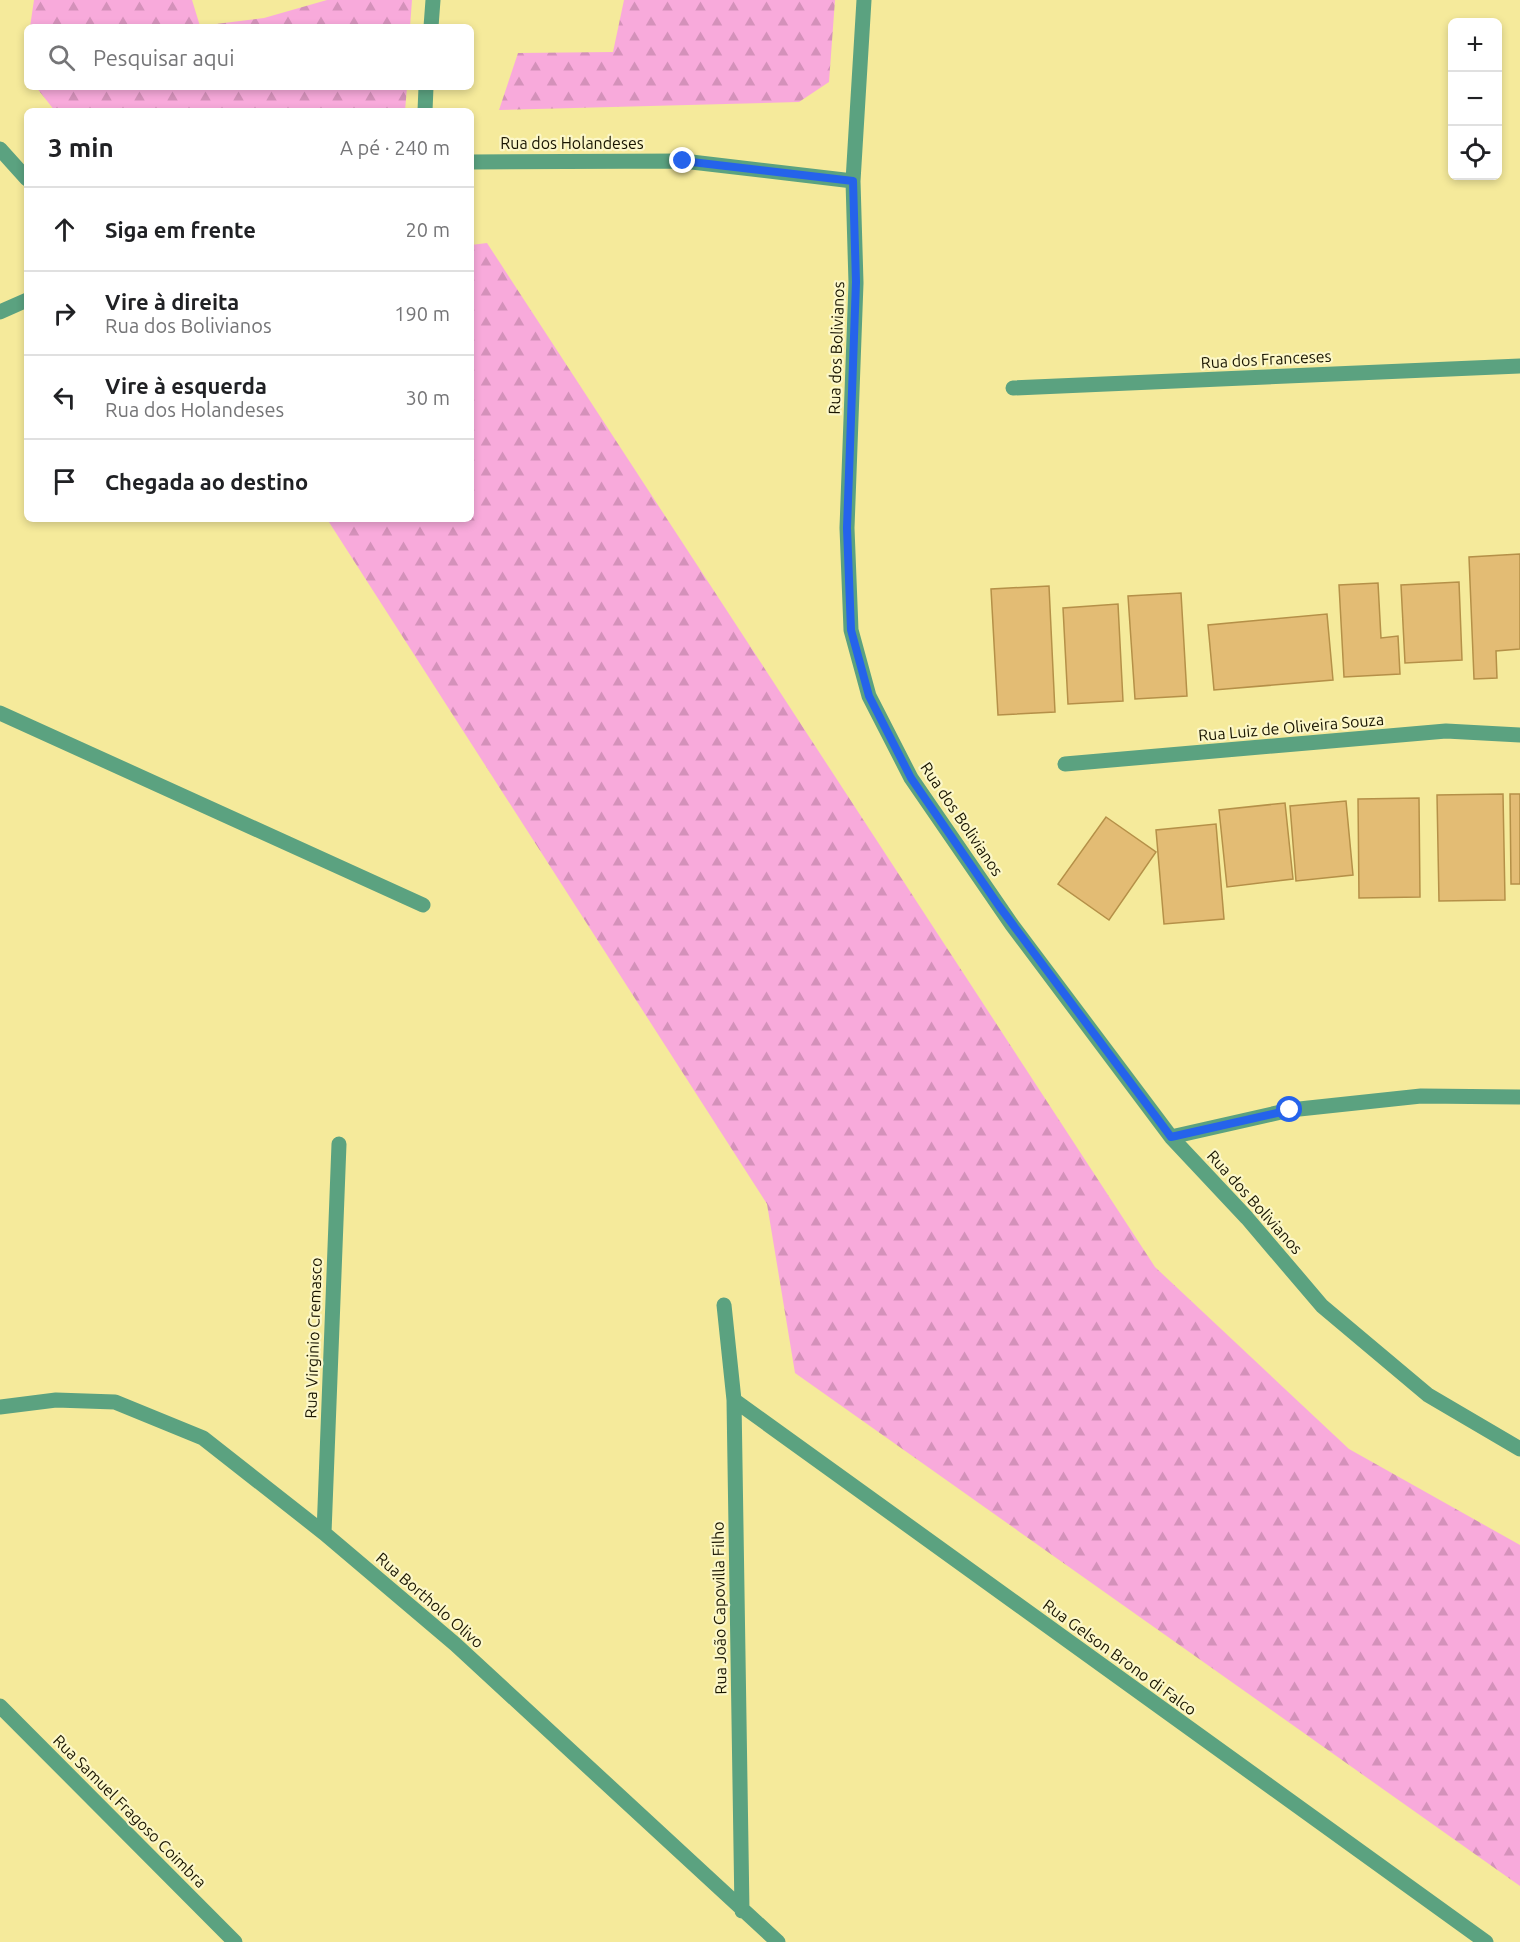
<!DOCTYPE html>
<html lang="pt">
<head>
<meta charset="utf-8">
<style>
	body { margin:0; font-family:Ubuntu,sans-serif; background:#f6f6f6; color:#202124 }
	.controls { position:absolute; right:18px; top:18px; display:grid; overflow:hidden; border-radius:9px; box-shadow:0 3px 9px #0003 }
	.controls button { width:54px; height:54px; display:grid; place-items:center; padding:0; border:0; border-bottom:2px solid #e0e0e0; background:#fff; color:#202124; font:30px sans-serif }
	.stop { position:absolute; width:18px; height:18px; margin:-14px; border:4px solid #2563eb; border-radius:50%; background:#fff }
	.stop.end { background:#2563eb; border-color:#fff; box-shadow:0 2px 6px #0008 }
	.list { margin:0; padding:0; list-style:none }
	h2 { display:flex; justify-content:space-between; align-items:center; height:78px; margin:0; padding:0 24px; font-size:26px }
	h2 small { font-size:20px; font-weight:400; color:#757577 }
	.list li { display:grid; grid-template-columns:39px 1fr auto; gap:18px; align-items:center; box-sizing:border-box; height:84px; padding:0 24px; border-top:2px solid #e0e0e0 }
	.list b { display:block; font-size:22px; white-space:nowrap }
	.list p { margin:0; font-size:20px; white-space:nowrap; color:#757577 }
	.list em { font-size:20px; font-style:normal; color:#757577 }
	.icon { flex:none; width:33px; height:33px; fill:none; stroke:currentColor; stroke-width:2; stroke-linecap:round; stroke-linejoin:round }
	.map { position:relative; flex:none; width:1520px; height:1942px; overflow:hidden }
	.search { position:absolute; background:#fff; box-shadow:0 3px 9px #0003; left:24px; top:24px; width:450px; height:66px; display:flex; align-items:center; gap:15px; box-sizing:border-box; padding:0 21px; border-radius:9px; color:#757577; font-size:22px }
	.panel { position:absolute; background:#fff; box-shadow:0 3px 9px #0003; left:24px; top:108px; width:450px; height:414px; border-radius:9px }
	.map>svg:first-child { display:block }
</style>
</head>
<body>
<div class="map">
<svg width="1520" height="1942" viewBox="0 0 1520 1942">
	<defs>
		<pattern id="forest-firs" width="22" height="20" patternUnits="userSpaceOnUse" patternTransform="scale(1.5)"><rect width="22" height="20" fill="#f8aadb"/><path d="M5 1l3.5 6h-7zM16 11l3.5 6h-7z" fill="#d491ba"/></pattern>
	</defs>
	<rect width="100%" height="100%" fill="#f5ea9b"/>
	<path fill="url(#forest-firs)" d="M34 0H192L200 26 264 18 327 0H412L410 27H30Z
		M624 0H835L829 82 799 102 499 110 518 53 613 52Z
		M36 87H407L405 111H55Z
		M487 243 1155 1267 1349 1449 1520 1545V1886L795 1373 767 1204 327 519H471V245Z"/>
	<path fill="#e3bc74" stroke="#b59048" stroke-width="1.5" d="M1520 554V649L1496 651 1497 678 1474 679 1469 557Z
		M1459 582 1462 660 1405 663 1401 585Z
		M1378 583 1381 638 1398 636 1400 674 1344 677 1339 585Z
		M1049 586 1055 712 998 715 991 589Z
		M1181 593 1187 696 1135 699 1128 596Z
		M1118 604 1123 701 1068 704 1063 608Z
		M1327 614 1333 680 1214 690 1208 625Z
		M1503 794 1505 900 1439 901 1437 795Z
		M1510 794H1520V884H1511Z
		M1419 798 1420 897 1359 898 1358 799Z
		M1346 801 1353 875 1296 881 1290 806Z
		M1285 803 1293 879 1227 887 1219 810Z
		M1106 817 1156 852 1109 920 1058 884Z
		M1216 824 1224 919 1164 924 1156 830Z"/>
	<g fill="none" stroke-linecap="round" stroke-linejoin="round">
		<path stroke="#5ba280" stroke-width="15" d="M864 0 853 181 856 283 847 528 851 630 869 696 911 778 1012 925 1171 1137 1247 1218 1322 1306 1428 1395 1520 1449
			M431 27 433 0
			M425 111 426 87
			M0 149 27 179
			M471 162 683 161 853 181
			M0 312 27 300
			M1013 388 1520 366
			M0 713 423 905
			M1065 764 1446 731 1520 735
			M1171 1137 1290 1110 1421 1096 1520 1097
			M724 1305 734 1400 742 1911
			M734 1400 1486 1942
			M0 1407 56 1400 115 1402 203 1438 324 1533 455 1644 778 1942
			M324 1533 339 1144
			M0 1706 235 1942"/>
	</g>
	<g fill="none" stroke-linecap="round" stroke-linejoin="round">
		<path stroke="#2563eb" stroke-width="8" d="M683 161 853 181 856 282 847 528 851 630 869 696 911 778 999 906 1171 1137 1290 1110"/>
	</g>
	<g text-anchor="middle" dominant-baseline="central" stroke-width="4.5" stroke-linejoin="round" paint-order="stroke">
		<g font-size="16" fill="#191500" stroke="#fcf7c8">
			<text x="572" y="143">Rua dos Holandeses</text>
			<text transform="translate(836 348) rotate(-88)">Rua dos Bolivianos</text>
			<text transform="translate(1266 359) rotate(-3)">Rua dos Franceses</text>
			<text transform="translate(1291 727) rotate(-5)">Rua Luiz de Oliveira Souza</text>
			<text transform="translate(962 819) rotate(56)">Rua dos Bolivianos</text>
			<text transform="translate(1255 1202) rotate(48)">Rua dos Bolivianos</text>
			<text transform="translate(313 1338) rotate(-88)">Rua Virginio Cremasco</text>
			<text transform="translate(430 1600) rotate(41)">Rua Bortholo Olivo</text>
			<text transform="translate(719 1608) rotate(-91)">Rua João Capovilla Filho</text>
			<text transform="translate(1120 1657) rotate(36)">Rua Gelson Brono di Falco</text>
			<text transform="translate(130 1811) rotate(45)">Rua Samuel Fragoso Coimbra</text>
		</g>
	</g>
</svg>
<div class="controls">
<button>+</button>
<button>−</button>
<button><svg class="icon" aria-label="locate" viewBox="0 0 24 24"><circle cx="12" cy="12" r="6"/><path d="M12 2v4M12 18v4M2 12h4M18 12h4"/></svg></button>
</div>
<div class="stop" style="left:1290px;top:1110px"></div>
<div class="stop end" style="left:683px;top:161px"></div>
<div class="search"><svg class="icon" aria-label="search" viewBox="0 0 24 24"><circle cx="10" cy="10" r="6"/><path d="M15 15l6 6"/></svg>Pesquisar aqui</div>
<section class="panel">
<h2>3 min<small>A pé · 240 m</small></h2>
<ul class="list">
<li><svg class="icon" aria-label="ahead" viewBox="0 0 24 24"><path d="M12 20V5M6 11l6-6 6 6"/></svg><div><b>Siga em frente</b></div><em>20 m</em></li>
<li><svg class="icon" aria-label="right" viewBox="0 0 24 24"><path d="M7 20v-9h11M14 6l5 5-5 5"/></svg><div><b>Vire à direita</b><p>Rua dos Bolivianos</p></div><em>190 m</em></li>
<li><svg class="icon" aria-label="left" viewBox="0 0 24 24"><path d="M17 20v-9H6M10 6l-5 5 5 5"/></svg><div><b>Vire à esquerda</b><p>Rua dos Holandeses</p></div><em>30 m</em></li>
<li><svg class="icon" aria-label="arrive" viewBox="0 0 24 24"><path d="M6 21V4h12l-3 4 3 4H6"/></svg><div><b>Chegada ao destino</b></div></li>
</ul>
</section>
</div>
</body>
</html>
